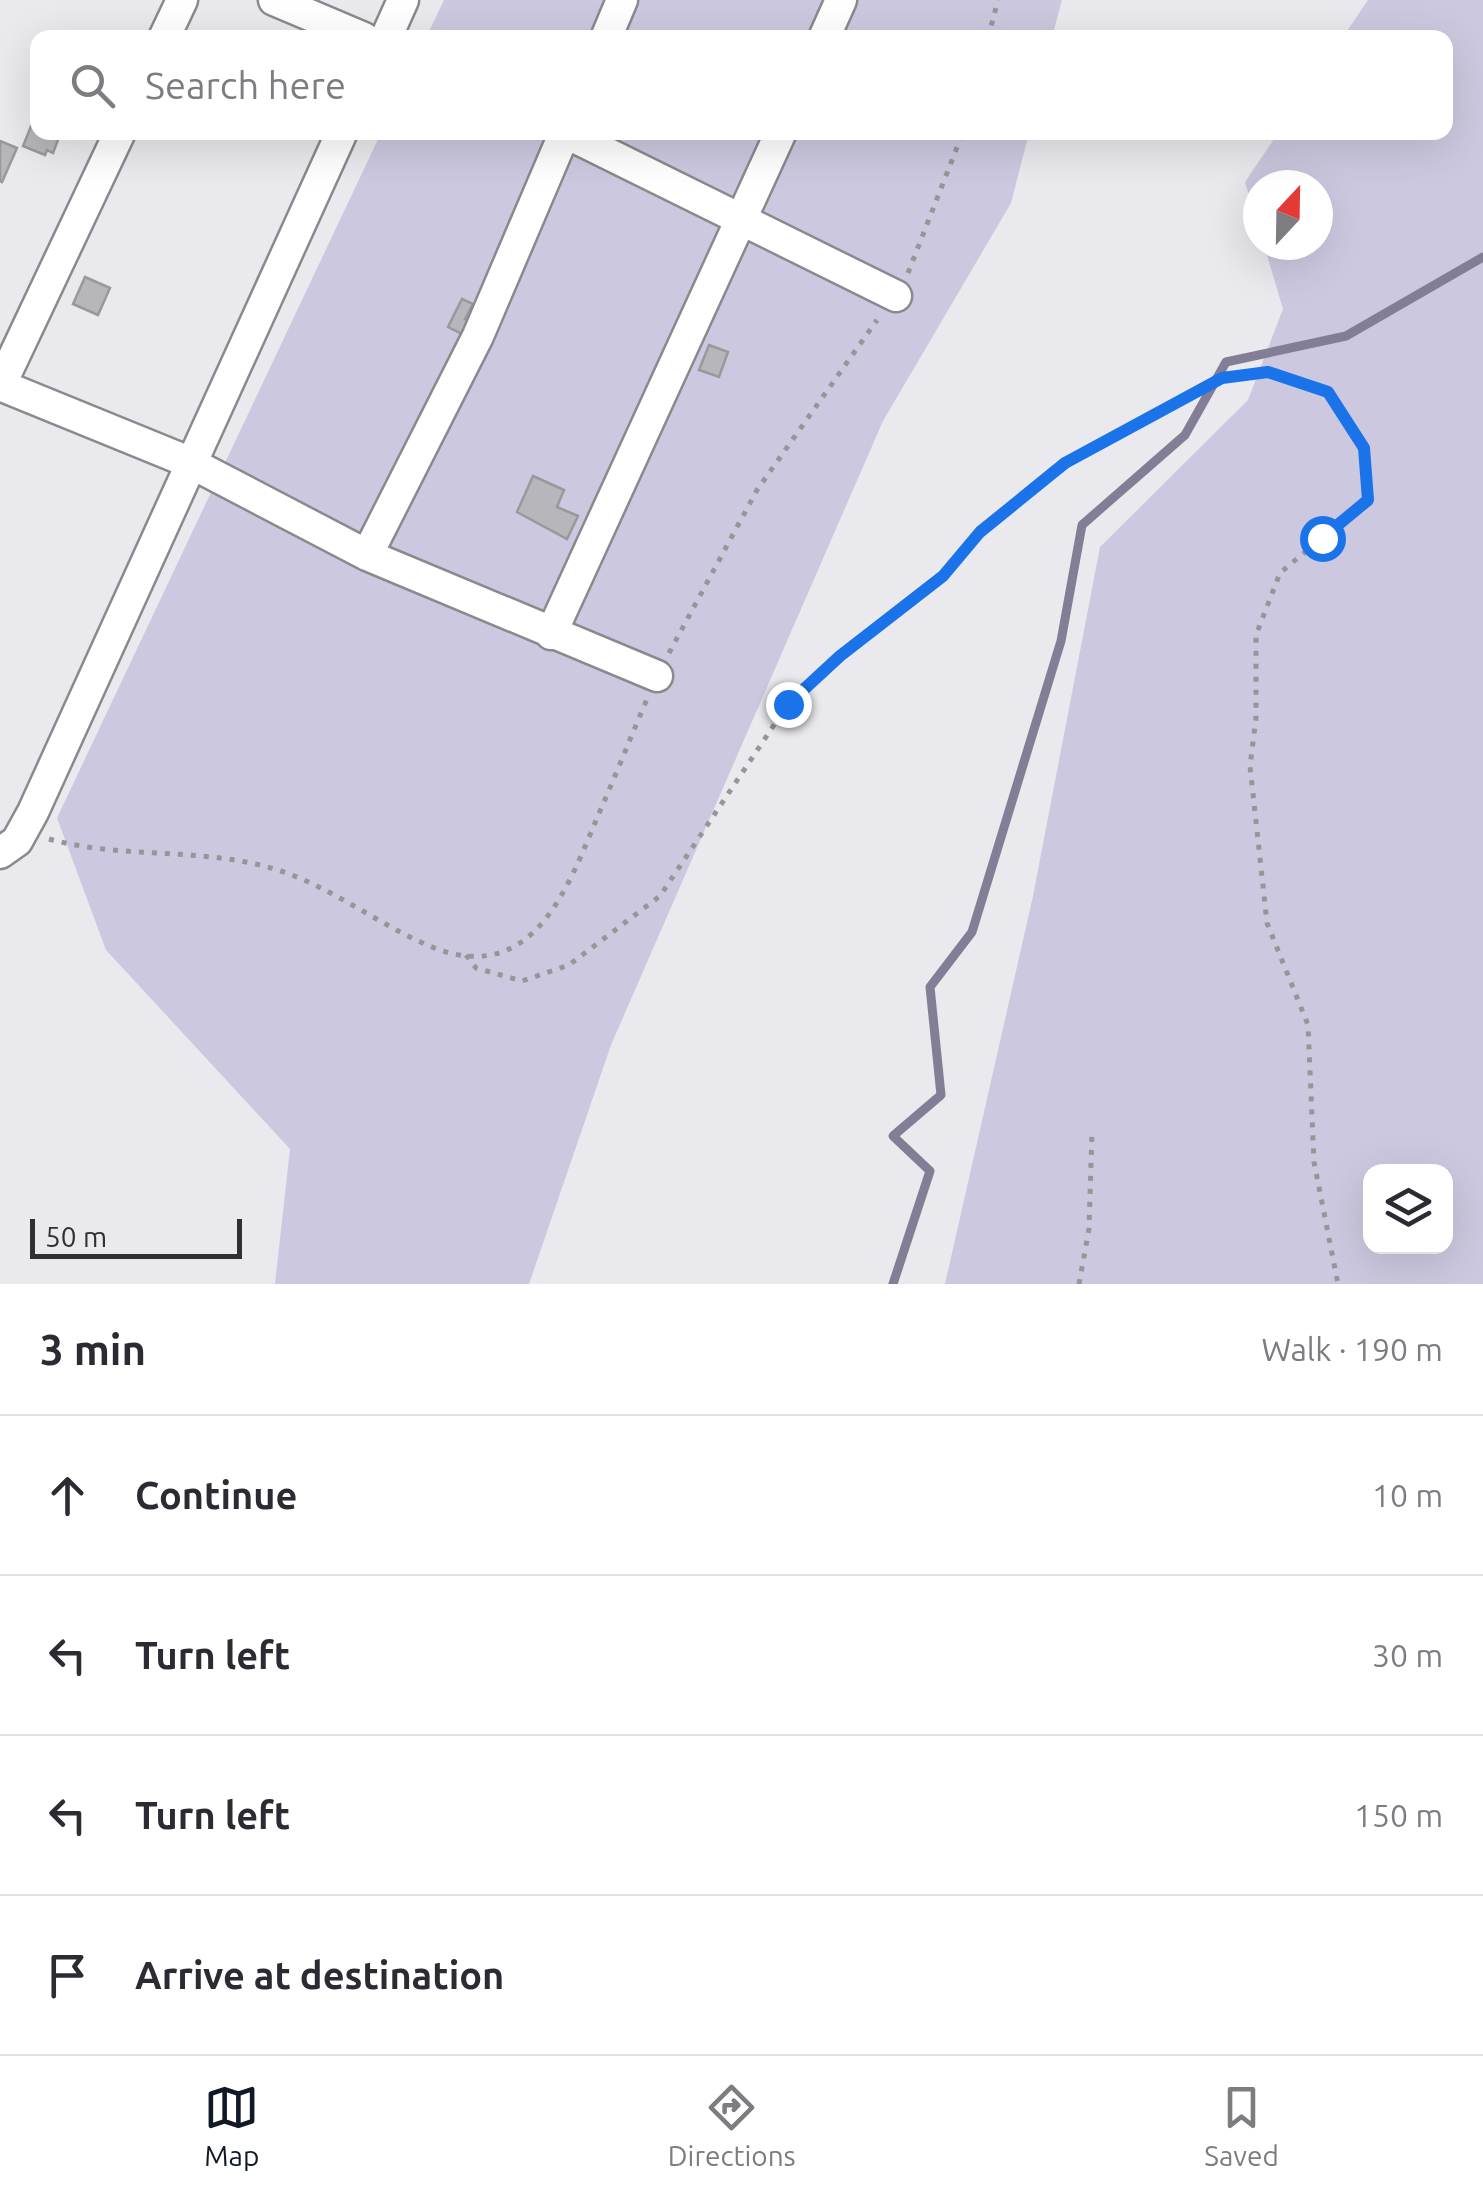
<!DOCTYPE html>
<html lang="en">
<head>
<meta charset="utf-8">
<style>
	body { margin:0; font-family:Ubuntu,sans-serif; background:#f2f2f3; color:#2b2b33 }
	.controls { position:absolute; right:30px; bottom:30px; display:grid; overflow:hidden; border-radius:20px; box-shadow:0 10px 40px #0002 }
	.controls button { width:90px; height:90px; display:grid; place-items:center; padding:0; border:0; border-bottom:2px solid #e1e1e2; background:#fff; color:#2b2b33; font:50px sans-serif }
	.compass { position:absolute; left:1243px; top:170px; width:90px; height:90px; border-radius:50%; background:#fff; box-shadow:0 10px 40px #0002; rotate:22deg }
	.scale { position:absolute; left:30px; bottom:25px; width:212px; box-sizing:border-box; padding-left:10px; border:5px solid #303032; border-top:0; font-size:28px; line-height:35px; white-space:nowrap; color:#303032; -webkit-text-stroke:8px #eae9ed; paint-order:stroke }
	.stop { position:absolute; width:30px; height:30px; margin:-22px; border:8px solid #1a73e8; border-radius:50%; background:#fff }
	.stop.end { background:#1a73e8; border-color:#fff; box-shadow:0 2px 10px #0008 }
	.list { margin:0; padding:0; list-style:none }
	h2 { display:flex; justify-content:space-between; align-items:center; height:130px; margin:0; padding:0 40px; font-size:42px }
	h2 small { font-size:32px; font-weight:400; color:#7c7c81 }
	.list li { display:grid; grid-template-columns:65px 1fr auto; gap:30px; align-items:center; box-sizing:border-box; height:160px; padding:0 40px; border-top:2px solid #e1e1e2 }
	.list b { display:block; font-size:38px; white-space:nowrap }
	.list em { font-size:32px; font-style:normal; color:#7c7c81 }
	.icon { flex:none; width:55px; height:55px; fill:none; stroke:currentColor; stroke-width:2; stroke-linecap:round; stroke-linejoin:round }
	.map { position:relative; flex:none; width:1483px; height:1284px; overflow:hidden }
	.search { position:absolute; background:#fff; box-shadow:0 10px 40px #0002; left:30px; right:30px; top:30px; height:110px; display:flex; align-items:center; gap:25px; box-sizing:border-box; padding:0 35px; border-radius:20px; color:#7c7c81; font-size:38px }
	.sheet { height:770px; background:#fff }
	nav { display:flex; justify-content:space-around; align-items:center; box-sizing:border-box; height:140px; border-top:2px solid #e1e1e2; background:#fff; font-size:28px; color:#7c7c81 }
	nav a { display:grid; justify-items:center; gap:5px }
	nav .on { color:#111827 }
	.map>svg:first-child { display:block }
</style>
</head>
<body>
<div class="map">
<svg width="1483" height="1284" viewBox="0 0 1483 1284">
	<rect width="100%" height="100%" fill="#eae9ed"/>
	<path fill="#ccc8df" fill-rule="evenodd" d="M444 0H1062L1052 37 426 38Z
		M1368 0H1483V1284H945L1033 896 1100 547 1248 400 1283 309 1264 245H1318V185H1258V226L1245 182 1278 133 1446 132V38L1343 37ZM1370 1172H1446V1246H1370Z
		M381 133H1029L1011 203 883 421 611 1045 529 1284H275L290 1149 106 950 57 818Z"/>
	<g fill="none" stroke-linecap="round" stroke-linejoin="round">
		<path stroke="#837e96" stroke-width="9" d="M893 1284 930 1171 893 1136 941 1095 930 987 972 932 1061 641 1082 525 1185 435 1226 362 1346 336 1483 257"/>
	</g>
	<path fill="#b7b6ba" stroke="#99989d" stroke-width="2.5" d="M36 114 38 132H61L53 153 47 150 45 155 23 146Z
		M0 141 17 148 2 182 0 181Z
		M85 277 110 288 98 315 73 304Z
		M462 299 473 304 465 319 477 325 470 338 448 327Z
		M709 345 728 352 719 377 699 370Z
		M533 476 564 490 557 507 578 516 567 539 517 512Z"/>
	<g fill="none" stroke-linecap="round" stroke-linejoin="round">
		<defs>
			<path id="street" d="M274 0 364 38
				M164 38 182 0
				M386 38 403 0
				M606 38 622 0
				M824 38 841 0
				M564 132 896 296
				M0 385 189 462 367 555 657 676
				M0 386 120 132
				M367 555 478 336 565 132
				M551 634 781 132
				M0 853 17 841 33 812 342 132"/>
		</defs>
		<use href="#street" stroke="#8a898d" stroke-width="35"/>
		<path stroke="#969699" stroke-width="5" stroke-dasharray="5 8" stroke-linecap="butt" d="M988 38 998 0
			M908 273 963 132
			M669 653 757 490 877 320
			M49 839C125 860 205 846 281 871 337 890 383 928 437 949 534 984 568 887 597 818 614 779 630 739 647 699
			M466 955 476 968 522 981 569 965 660 896 788 704 840 656 943 576 980 532 1065 463 1222 378 1268 372 1328 392 1364 448 1368 499 1280 573 1256 635V718L1250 766 1267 923 1308 1025 1314 1162 1338 1284
			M1079 1284 1089 1229 1092 1130"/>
		<use href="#street" stroke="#fff" stroke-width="30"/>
	</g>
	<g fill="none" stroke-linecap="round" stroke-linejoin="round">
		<path stroke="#1a73e8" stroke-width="12" d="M788 704 840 656 943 576 980 532 1065 463 1222 378 1268 372 1328 392 1364 448 1368 500 1322 538"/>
	</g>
</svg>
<div class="controls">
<button><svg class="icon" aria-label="layers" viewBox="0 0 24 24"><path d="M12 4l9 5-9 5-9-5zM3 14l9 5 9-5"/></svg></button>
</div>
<svg class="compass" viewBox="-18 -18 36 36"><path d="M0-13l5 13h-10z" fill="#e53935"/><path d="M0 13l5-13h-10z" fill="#7c7c81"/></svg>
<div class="scale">50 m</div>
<div class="stop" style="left:1322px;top:538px"></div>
<div class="stop end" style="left:788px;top:704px"></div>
<div class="search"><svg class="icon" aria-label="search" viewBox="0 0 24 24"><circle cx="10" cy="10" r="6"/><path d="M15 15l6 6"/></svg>Search here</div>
</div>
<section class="sheet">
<h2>3 min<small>Walk · 190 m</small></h2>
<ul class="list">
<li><svg class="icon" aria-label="ahead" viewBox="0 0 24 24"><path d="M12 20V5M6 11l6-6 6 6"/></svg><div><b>Continue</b></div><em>10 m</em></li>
<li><svg class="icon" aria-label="left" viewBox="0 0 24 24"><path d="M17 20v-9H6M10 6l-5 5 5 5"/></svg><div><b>Turn left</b></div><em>30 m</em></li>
<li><svg class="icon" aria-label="left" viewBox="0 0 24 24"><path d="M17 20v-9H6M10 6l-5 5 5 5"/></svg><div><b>Turn left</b></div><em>150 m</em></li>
<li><svg class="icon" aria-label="arrive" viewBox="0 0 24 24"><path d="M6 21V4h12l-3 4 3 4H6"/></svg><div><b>Arrive at destination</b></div></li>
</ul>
</section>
<nav>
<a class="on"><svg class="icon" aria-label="map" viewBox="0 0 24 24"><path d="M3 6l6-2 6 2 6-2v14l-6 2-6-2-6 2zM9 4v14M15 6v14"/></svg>Map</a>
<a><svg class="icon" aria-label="directions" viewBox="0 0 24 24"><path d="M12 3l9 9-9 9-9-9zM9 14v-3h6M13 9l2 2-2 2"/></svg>Directions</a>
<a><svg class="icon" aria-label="saved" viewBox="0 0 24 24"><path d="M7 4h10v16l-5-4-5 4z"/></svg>Saved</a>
</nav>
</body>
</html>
